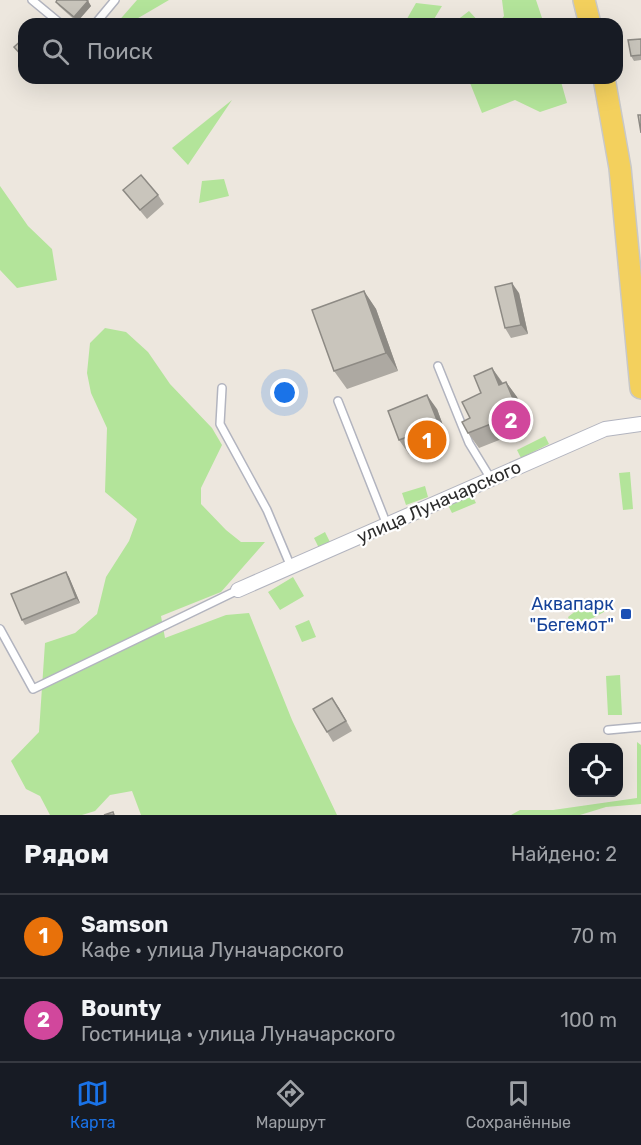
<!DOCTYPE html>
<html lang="ru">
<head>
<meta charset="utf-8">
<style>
	body { margin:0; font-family:Rubik,sans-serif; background:#20242c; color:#f1f3f6 }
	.controls { position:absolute; right:18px; bottom:18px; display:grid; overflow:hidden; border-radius:12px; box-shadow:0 6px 24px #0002 }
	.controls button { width:54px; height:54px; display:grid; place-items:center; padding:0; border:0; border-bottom:2px solid #363941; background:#171b24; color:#f1f3f6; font:30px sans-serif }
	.you { position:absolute; left:285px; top:393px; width:21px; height:21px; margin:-15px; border:4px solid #fff; border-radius:50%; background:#1a73e8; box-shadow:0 0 0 9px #1a73e833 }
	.badge { display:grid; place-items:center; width:39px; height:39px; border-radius:50%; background:#1a73e8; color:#fff; font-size:20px; font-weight:700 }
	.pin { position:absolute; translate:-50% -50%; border:3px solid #fff; box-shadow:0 2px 6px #0006 }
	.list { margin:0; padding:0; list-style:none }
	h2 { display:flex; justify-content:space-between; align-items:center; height:78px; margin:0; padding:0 24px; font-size:26px }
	h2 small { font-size:20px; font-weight:400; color:#9ea1a6 }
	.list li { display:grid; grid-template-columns:39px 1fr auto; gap:18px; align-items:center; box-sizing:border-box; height:84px; padding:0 24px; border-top:2px solid #363941 }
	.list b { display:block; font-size:22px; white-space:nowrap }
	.list p { margin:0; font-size:20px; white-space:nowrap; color:#9ea1a6 }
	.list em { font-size:20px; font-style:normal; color:#9ea1a6 }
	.icon { flex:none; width:33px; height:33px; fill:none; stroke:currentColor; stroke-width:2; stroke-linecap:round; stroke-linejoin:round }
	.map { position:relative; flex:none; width:641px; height:815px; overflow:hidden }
	.search { position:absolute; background:#171b24; box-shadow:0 6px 24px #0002; left:18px; right:18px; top:18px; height:66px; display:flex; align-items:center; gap:15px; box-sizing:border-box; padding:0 21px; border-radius:18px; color:#9ea1a6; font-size:22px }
	.sheet { height:246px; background:#171b24 }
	nav { display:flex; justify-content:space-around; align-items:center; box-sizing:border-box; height:84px; border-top:2px solid #363941; background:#171b24; font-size:16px; color:#9ea1a6 }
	nav a { display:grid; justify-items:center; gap:3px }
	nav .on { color:#1a73e8 }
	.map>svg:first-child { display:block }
</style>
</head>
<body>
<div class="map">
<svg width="641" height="815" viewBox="0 0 641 815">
	<rect width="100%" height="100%" fill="#ede7de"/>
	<path fill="#b3e49a" d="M137 0H169L128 24H116Z
		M502 0H536L544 24H498L504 16Z
		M416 3 442 6 431 24H404Z
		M469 11 481 24H438L456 21Z
		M485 78H560L567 103 540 112 515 100 482 113 470 83Z
		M232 100 188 165 172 148Z
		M224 179 229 196 199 203 202 181Z
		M0 186 28 226 52 249 57 280 17 288 0 270Z
		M105 328 126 332 148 352 170 384 212 428 222 445 201 488V504L226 530 241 542H265L221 592 161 616 165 638 226 615 249 613 292 720 337 815H141L132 791 110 795 95 811 82 815H50L40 796 26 789 11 761 39 732 45 643 75 633 97 614 106 577 129 541 137 519 105 492 107 428 91 393 87 373 90 343Z
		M545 436 549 444 521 458 517 450Z
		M630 472 633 509 623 510 619 473Z
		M425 486 428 497 406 505 402 493Z
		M471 493 476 503 452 513 447 503Z
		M325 532 330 542 319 548 314 538Z
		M293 577 304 596 280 610 268 592Z
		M596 605 611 608 593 618 571 624 568 617 577 610Z
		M309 620 316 637 302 642 295 626Z
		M620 675 622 715H608L606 676Z
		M637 742 641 745V804L606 807 580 815H511L520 810H553L637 798Z"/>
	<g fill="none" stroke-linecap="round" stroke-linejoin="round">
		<defs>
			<path id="service" d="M32 0 61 24
				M95 24 115 0
				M438 366 469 443 491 479
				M222 388 220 424 267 510 291 567
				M338 401 387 525
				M0 629 33 689 238 590
				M608 730 641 727"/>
			<path id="minor" d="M238 590 605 429 641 424"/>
			<path id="primary" d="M584 0 590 24
				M604 78 620 168 641 388"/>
		</defs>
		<use href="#service" stroke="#b2b4bf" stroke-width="10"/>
		<use href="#minor" stroke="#b2b4bf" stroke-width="16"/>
		<use href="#primary" stroke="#c8c8c8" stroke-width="24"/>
		<use href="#service" stroke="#fff" stroke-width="7"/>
		<use href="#minor" stroke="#fff" stroke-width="14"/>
		<use href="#primary" stroke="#f3d05d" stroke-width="21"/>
	</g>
	<path fill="#ada9a2" d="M88 1 91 6 77 22 59 6 56 2Z
		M641 39V60L634 61 631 56Z
		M123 190 158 195 164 204 147 219Z
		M364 291 376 309 398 371 347 389 334 371Z
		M519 293 528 334 511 338 505 328Z
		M492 368 503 383 506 382 517 397 530 428 479 448 468 433 470 418Z
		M437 409 448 439 409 454 399 440Z
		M66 572 69 577 80 603 25 625 22 620Z
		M332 698 352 731 333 742 327 732Z"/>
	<path fill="#8d8a84" d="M88 1 91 6 77 22 74 17Z
		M512 283 519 293 528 334 521 325Z
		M364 291 376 309 398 371 386 353Z
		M492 368 503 384 499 385Z
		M506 382 517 397 530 428 519 413Z
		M427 395 437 409 448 439 439 425Z
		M66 572 69 577 80 603 76 598Z
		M332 698 339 708 352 731 346 721Z"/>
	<path fill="#c9c5bc" stroke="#8d8a84" stroke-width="1.5" d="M57 0H86L88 1 74 17 56 2Z
		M24 38V58L14 47Z
		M641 39V55L631 56 628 40Z
		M638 115H641V133Z
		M141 175 158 195 140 210 123 190Z
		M512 283 521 325 505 328 495 287Z
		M364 291 386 353 334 371 312 310Z
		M492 368 499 385 506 382 519 413 468 433 462 422 470 418 462 402 481 393 474 376Z
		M427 395 439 425 399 440 388 411Z
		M66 572 76 598 22 620 11 594Z
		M332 698 346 721 327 732 313 709Z
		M113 812 114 815H104Z"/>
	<rect fill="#1a4fb4" stroke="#fff" stroke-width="2" x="620" y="608" width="12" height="12" rx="3"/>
	<g text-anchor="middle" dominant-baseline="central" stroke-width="4.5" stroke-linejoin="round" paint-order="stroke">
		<g font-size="18" fill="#2c2c2c" stroke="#fff">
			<text transform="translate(439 502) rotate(-24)">улица Луначарского</text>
		</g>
		<g font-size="18" fill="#164399" stroke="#fff" text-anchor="end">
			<text x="614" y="604">Аквапарк<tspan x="614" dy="21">"Бегемот"</tspan></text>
		</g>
	</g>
</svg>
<div class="controls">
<button><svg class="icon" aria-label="locate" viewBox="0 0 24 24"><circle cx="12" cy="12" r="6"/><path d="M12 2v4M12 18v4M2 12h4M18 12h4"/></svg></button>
</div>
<div class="you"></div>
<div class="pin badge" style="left:427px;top:440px;background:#e8710a">1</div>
<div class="pin badge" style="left:511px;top:420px;background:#d1479c">2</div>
<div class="search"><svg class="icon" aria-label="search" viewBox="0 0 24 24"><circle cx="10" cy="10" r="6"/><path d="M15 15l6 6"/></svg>Поиск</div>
</div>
<section class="sheet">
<h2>Рядом<small>Найдено: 2</small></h2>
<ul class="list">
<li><span class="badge" style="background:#e8710a">1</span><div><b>Samson</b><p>Кафе · улица Луначарского</p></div><em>70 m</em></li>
<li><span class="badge" style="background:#d1479c">2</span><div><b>Bounty</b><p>Гостиница · улица Луначарского</p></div><em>100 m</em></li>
</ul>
</section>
<nav>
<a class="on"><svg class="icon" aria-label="map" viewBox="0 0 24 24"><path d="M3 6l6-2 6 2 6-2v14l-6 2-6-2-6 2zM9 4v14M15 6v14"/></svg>Карта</a>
<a><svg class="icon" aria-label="directions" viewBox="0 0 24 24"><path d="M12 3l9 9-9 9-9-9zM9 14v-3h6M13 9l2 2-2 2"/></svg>Маршрут</a>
<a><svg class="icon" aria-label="saved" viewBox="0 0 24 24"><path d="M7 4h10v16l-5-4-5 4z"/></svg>Сохранённые</a>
</nav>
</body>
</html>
